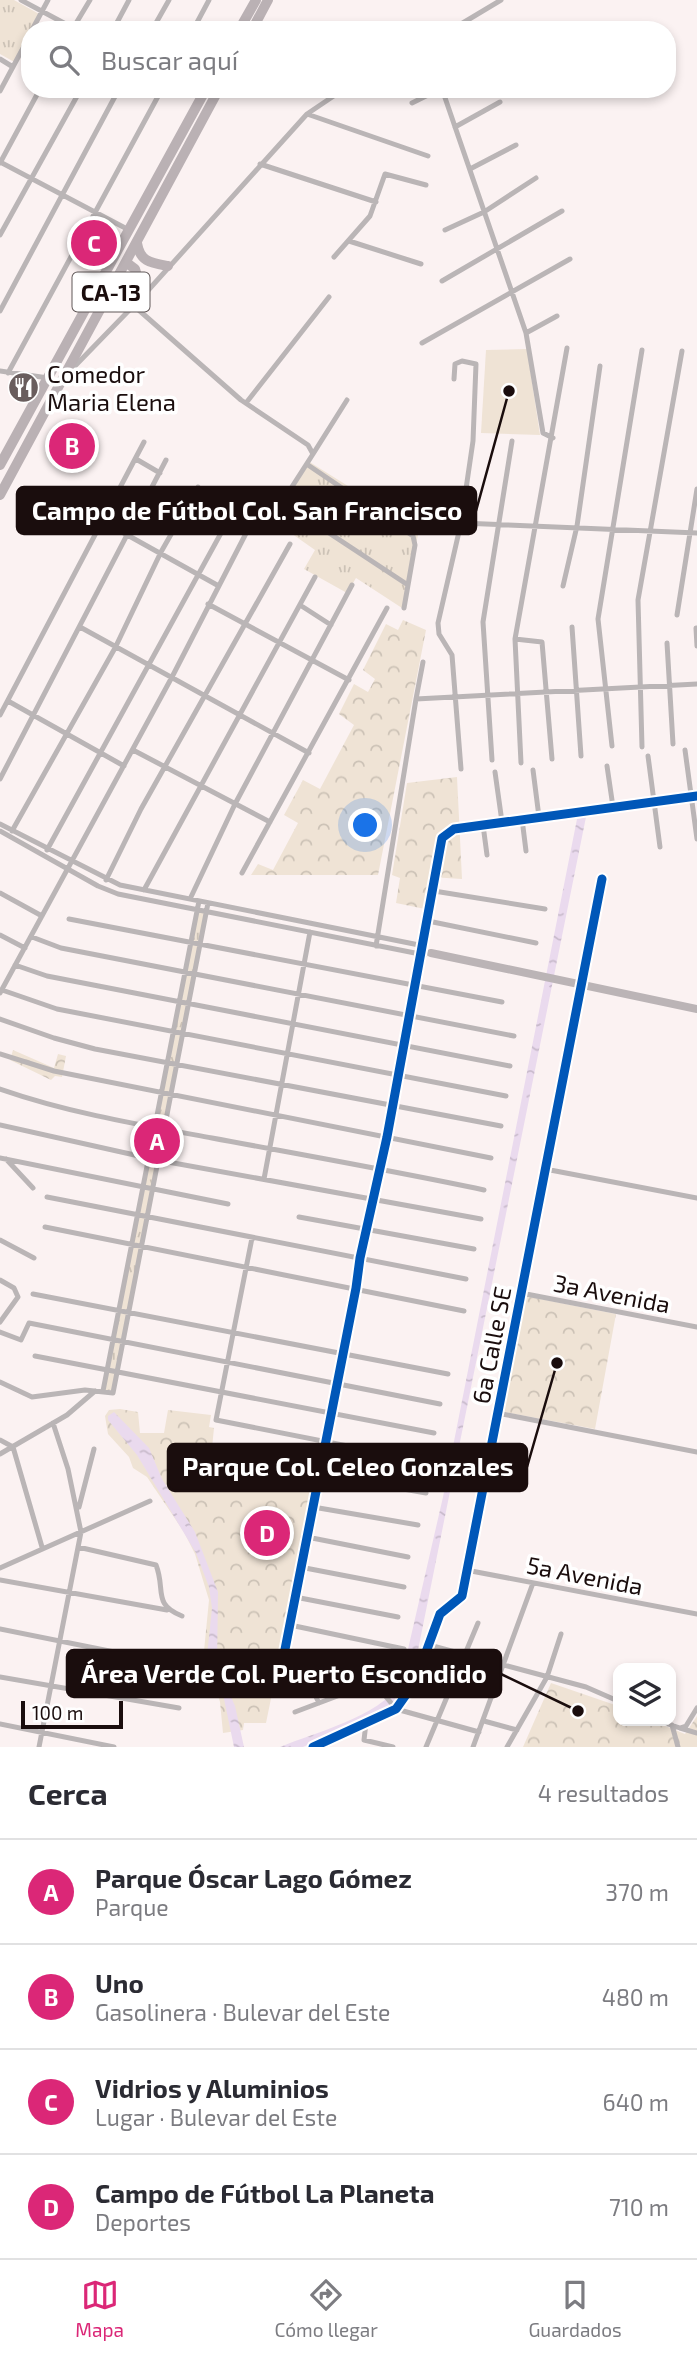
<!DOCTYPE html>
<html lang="es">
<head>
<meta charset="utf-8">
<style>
	body { margin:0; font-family:"Exo 2",sans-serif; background:#f7f7f7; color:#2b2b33 }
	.controls { position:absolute; right:21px; bottom:21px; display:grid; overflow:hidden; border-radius:14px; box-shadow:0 4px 10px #0003 }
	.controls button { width:63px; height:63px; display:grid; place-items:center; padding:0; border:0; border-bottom:2px solid #e1e1e2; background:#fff; color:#2b2b33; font:35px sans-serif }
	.scale { position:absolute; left:21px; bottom:18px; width:102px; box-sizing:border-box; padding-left:7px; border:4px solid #1a0d0d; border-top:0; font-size:19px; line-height:24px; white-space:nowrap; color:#1a0d0d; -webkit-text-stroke:5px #fff; paint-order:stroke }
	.you { position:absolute; left:366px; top:826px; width:24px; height:24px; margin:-18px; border:5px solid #fff; border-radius:50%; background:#1a73e8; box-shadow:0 0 0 10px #1a73e833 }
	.badge { display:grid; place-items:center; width:46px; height:46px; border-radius:50%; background:#db2777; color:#fff; font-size:23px; font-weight:700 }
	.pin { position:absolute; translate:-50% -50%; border:4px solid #fff; box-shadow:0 2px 7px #0006 }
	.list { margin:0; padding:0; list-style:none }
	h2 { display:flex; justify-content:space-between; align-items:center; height:91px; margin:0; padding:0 28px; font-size:30px }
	h2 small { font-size:23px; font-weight:400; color:#7c7c81 }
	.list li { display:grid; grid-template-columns:46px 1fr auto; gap:21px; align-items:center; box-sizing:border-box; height:105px; padding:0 28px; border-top:2px solid #e1e1e2 }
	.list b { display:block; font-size:26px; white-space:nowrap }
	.list p { margin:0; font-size:23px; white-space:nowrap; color:#7c7c81 }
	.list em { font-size:23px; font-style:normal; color:#7c7c81 }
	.icon { flex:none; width:38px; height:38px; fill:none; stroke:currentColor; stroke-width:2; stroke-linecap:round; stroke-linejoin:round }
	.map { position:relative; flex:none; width:697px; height:1747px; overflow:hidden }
	.search { position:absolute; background:#fff; box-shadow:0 4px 10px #0003; left:21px; right:21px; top:21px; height:77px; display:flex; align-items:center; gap:18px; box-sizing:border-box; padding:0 24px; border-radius:28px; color:#7c7c81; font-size:26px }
	.sheet { height:511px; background:#fff }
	nav { display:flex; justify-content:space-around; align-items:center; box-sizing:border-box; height:98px; border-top:2px solid #e1e1e2; background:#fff; font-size:19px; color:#7c7c81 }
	nav a { display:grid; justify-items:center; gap:4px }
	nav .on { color:#db2777 }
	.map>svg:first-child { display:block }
</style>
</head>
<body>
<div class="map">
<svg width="697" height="1747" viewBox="0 0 697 1747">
	<defs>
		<pattern id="forest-crowns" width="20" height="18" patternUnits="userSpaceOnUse" patternTransform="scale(1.75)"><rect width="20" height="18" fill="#efe3d5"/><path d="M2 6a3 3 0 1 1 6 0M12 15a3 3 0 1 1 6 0" fill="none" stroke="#ccc2b6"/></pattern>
		<pattern id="park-tufts" width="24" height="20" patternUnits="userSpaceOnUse" patternTransform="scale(1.75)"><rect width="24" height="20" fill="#efe3d5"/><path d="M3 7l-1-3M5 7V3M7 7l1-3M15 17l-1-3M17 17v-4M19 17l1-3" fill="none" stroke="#ccc2b6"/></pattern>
		<pattern id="water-ripples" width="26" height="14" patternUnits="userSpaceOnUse" patternTransform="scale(1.75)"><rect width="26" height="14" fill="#eadaee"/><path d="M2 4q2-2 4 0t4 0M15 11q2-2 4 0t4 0" fill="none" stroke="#c8bacb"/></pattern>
	</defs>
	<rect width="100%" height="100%" fill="#fbf2f2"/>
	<path fill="#efe3d5" d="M527 349 540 435 481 433 486 350Z"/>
	<path fill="url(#forest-crowns)" d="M403 620 426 630 378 875H251L258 864 273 870 298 823 284 815 303 780 320 789 354 725 339 714 354 684 368 692 375 679 363 670 386 624 398 630Z
		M457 777 462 879 431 877 425 909 396 903 400 878 392 875 407 783Z
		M13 1050 54 1068 58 1054 66 1056 62 1077 55 1076 51 1080 10 1060Z
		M520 1295 616 1314 595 1429 498 1411Z
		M120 1409 138 1412 140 1433H164L168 1410 211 1415 209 1427 214 1428 212 1448 318 1469 266 1723H244L243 1730 223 1733 220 1702 204 1651 209 1600 195 1554 184 1532 147 1477 133 1468 129 1457 108 1434 105 1416 109 1410Z
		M551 1683 618 1706V1721H653L685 1734 697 1716V1747H523Z"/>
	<path fill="url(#park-tufts)" d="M0 0H14L41 15C30 30 25 46 16 63L0 54Z
		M308 461 388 511 418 535 402 608 356 578 347 593 304 569 315 550 268 517Z
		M198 911 205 912 112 1390H104Z"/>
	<path fill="url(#water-ripples)" d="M586 817 414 1670 391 1709 303 1747H280C316 1732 378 1717 400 1684L443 1497 577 819Z
		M114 1412 149 1448 162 1479 195 1532 218 1592 217 1665 235 1706 244 1747H234L223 1694 207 1656 212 1608 209 1587 196 1553 137 1455 108 1420V1416Z"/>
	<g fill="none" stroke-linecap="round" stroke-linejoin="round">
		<path stroke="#bab5b6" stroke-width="5" d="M21 0 77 30
			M32 30 48 0
			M72 30 90 0
			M113 30 129 0
			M152 30 169 0
			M193 30 209 0
			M451 30 501 0
			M0 59 13 67
			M442 89 526 333 543 433 553 438
			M0 91 30 35
			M412 103 440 89
			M307 114 428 156
			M455 127 500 102
			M0 162 129 230
			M0 163 40 89
			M260 164 376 202
			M470 169 516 145
			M445 230 484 212 536 178
			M0 235 81 89
			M349 241 421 264
			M334 257 370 216 385 174 426 185
			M442 281 562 211
			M133 305 241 400 308 445 313 454 272 518
			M0 311 119 89
			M526 333 557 316
			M422 343 570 259
			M74 367 143 296 307 114 344 89
			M0 371 48 378
			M8 373 162 89
			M454 379 455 364 462 361 476 364 473 441 461 523 438 623 439 634 452 655 461 769
			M246 403 329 297
			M313 454 347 400
			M136 459 160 473
			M308 465 413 536 415 545 404 608
			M282 502 408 585
			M104 522 217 585
			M461 523 697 533
			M563 586 577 526 600 366
			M208 604 349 680
			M300 605 331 625
			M677 615 697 489
			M80 627 309 753
			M572 627 581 756
			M696 628 697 646
			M515 639 542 642 552 759
			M667 643 673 744
			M416 699 423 662
			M8 701 124 766
			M0 715 144 442
			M612 746 598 619 642 350
			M642 747 638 600 682 351
			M133 750 270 822
			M685 750 697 839
			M648 756 660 847
			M492 760 483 622 512 441
			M521 763 515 639 567 348
			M607 766 613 807
			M533 770 539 817
			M495 772 502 822
			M0 779 166 460
			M522 819 526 851
			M0 824 120 885 424 946
			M483 825 487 855
			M0 831 98 886 118 894 425 955
			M12 831 115 648 161 552 198 487
			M47 850 237 504
			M242 873 387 608
			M106 880 141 809 290 544
			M144 890 315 577
			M434 891 545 909
			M0 893 42 916
			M190 899 235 804 352 585
			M69 919 502 1002
			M428 921 536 943
			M0 935 25 948
			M32 937 61 948 514 1036
			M376 946 416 699 697 684
			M15 965 47 976 510 1066
			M2 990 57 1009 506 1096
			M0 993 172 677 256 514
			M0 1019 54 1038 95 1049 501 1126
			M0 1054 54 1071 491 1158
			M0 1089C69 1113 141 1125 212 1138 303 1155 394 1171 484 1190
			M0 1125 157 1160 481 1219
			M0 1158 228 1204
			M6 1159 33 1188
			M545 1169 697 1198
			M264 1179 310 932
			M47 1197 466 1279
			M299 1217 474 1249
			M45 1227 464 1311
			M252 1238 216 1420 429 1462
			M0 1240 34 1258
			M0 1280 14 1288 18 1297 0 1322
			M521 1293 697 1327
			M33 1294 448 1374
			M0 1332 21 1340 29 1323 440 1404
			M35 1356 434 1433
			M0 1382 32 1397 85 1390 113 1393 208 903
			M103 1391 199 901
			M497 1413 697 1452
			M0 1440 13 1447 42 1547
			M0 1454 67 1415 95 1391
			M319 1474 426 1493
			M79 1507 94 1449
			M313 1507 418 1525
			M307 1537 408 1557
			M78 1547 156 1565C166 1590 152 1604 182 1616
			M300 1567 404 1587
			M0 1568 150 1501
			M466 1570 697 1614
			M0 1580 167 1610
			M295 1597 398 1617
			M290 1625 404 1649
			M0 1629 169 1663
			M429 1645 586 1687 618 1701
			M283 1658 382 1679
			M299 1663 319 1703
			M0 1677 179 1708
			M278 1685 356 1288 360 1258 387 1137 442 838 454 829 697 796
			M295 1712 356 1689 370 1677 396 1709 479 1732
			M484 1721 517 1730
			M659 1721 680 1728 686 1726 697 1708
			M366 1723 364 1740 393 1747
			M0 1724 114 1747
			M672 1725 678 1747
			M680 1728 697 1733
			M39 1747 81 1532 68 1469 53 1423
			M313 1747 396 1709 415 1682 440 1614 462 1596 602 879
			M426 1747 478 1623
			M473 1747 533 1583
			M507 1747 547 1677 561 1634"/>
		<path stroke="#bbb4b6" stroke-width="8" d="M431 953 697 1009"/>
		<path stroke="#bab1b4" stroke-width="10" d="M239 30 256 0
			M252 30 268 0
			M137 243C140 262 151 263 168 266
			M127 263 135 269 143 296
			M0 465 206 89
			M0 495 219 89"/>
		<defs>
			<path id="cycleway" d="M278 1685 356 1288 360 1258 387 1137 442 838 454 829 697 796
				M313 1747 396 1709 415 1682 440 1614 462 1596 602 879"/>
		</defs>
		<use href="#cycleway" stroke="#fff" stroke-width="13"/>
		<use href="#cycleway" stroke="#0057b8" stroke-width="9"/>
	</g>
	<defs>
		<symbol id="restaurant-disc" viewBox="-11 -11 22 22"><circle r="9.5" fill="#695d5d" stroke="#fff"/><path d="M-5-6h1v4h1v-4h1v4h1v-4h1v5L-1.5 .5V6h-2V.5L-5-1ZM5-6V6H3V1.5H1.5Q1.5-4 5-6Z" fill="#fff"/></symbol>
	</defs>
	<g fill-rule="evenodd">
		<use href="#restaurant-disc" x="6" y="370" width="35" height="35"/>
	</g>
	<g text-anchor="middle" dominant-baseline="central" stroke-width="7" stroke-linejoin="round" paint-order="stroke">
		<rect fill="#fff" stroke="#5f5656" stroke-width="2" x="72.5" y="272.5" width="77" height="39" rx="5"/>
		<g font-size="23" font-weight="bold" fill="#1a0d0d">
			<text x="111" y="292">CA-13</text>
		</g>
		<g font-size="24" fill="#1a0d0d" stroke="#fff" text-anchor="start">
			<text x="47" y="373">Comedor<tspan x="47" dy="28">Maria Elena</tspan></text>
		</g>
		<g font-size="24" fill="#1a0d0d" stroke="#fff">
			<text transform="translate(612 1293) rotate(11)">3a Avenida</text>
			<text transform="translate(491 1345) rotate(-79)">6a Calle SE</text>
			<text transform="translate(585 1575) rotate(11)">5a Avenida</text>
		</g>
	</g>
	<path fill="none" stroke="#1a0d0d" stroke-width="2.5" d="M509 391L476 511M557 1363L527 1467M578 1711L501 1674"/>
	<g fill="#1a0d0d" stroke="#fff" stroke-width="2.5">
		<circle cx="509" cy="391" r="7"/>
		<circle cx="557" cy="1363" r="7"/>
		<circle cx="578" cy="1711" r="7"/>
	</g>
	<g fill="#1a0d0d" stroke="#1a0d0d" stroke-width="2.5">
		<rect x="17" y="487" width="459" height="47" rx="7"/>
		<rect x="168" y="1444" width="359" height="47" rx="7"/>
		<rect x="67" y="1650" width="434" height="47" rx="7"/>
	</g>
	<g font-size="26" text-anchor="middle" font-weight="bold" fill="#fff">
		<text x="247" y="520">Campo de Fútbol Col. San Francisco</text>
		<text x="348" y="1476">Parque Col. Celeo Gonzales</text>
		<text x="284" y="1683">Área Verde Col. Puerto Escondido</text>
	</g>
</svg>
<div class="controls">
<button><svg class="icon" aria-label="layers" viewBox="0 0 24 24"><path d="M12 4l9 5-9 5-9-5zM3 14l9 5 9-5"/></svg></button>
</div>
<div class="scale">100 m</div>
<div class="you"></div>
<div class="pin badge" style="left:157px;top:1141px">A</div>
<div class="pin badge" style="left:72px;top:446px">B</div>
<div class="pin badge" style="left:94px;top:243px">C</div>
<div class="pin badge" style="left:267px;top:1533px">D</div>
<div class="search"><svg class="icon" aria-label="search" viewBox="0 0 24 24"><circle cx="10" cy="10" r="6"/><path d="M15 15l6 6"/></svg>Buscar aquí</div>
</div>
<section class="sheet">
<h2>Cerca<small>4 resultados</small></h2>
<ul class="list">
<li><span class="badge">A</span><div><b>Parque Óscar Lago Gómez</b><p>Parque</p></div><em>370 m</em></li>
<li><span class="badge">B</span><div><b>Uno</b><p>Gasolinera · Bulevar del Este</p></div><em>480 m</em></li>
<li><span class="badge">C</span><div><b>Vidrios y Aluminios</b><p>Lugar · Bulevar del Este</p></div><em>640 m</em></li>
<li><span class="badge">D</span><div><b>Campo de Fútbol La Planeta</b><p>Deportes</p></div><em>710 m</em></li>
</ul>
</section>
<nav>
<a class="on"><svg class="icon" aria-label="map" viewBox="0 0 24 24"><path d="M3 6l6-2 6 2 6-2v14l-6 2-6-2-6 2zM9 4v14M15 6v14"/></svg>Mapa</a>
<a><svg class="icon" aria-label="directions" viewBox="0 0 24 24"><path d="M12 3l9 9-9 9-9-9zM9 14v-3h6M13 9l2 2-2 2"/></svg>Cómo llegar</a>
<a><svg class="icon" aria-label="saved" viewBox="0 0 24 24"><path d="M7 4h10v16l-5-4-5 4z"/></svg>Guardados</a>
</nav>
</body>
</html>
